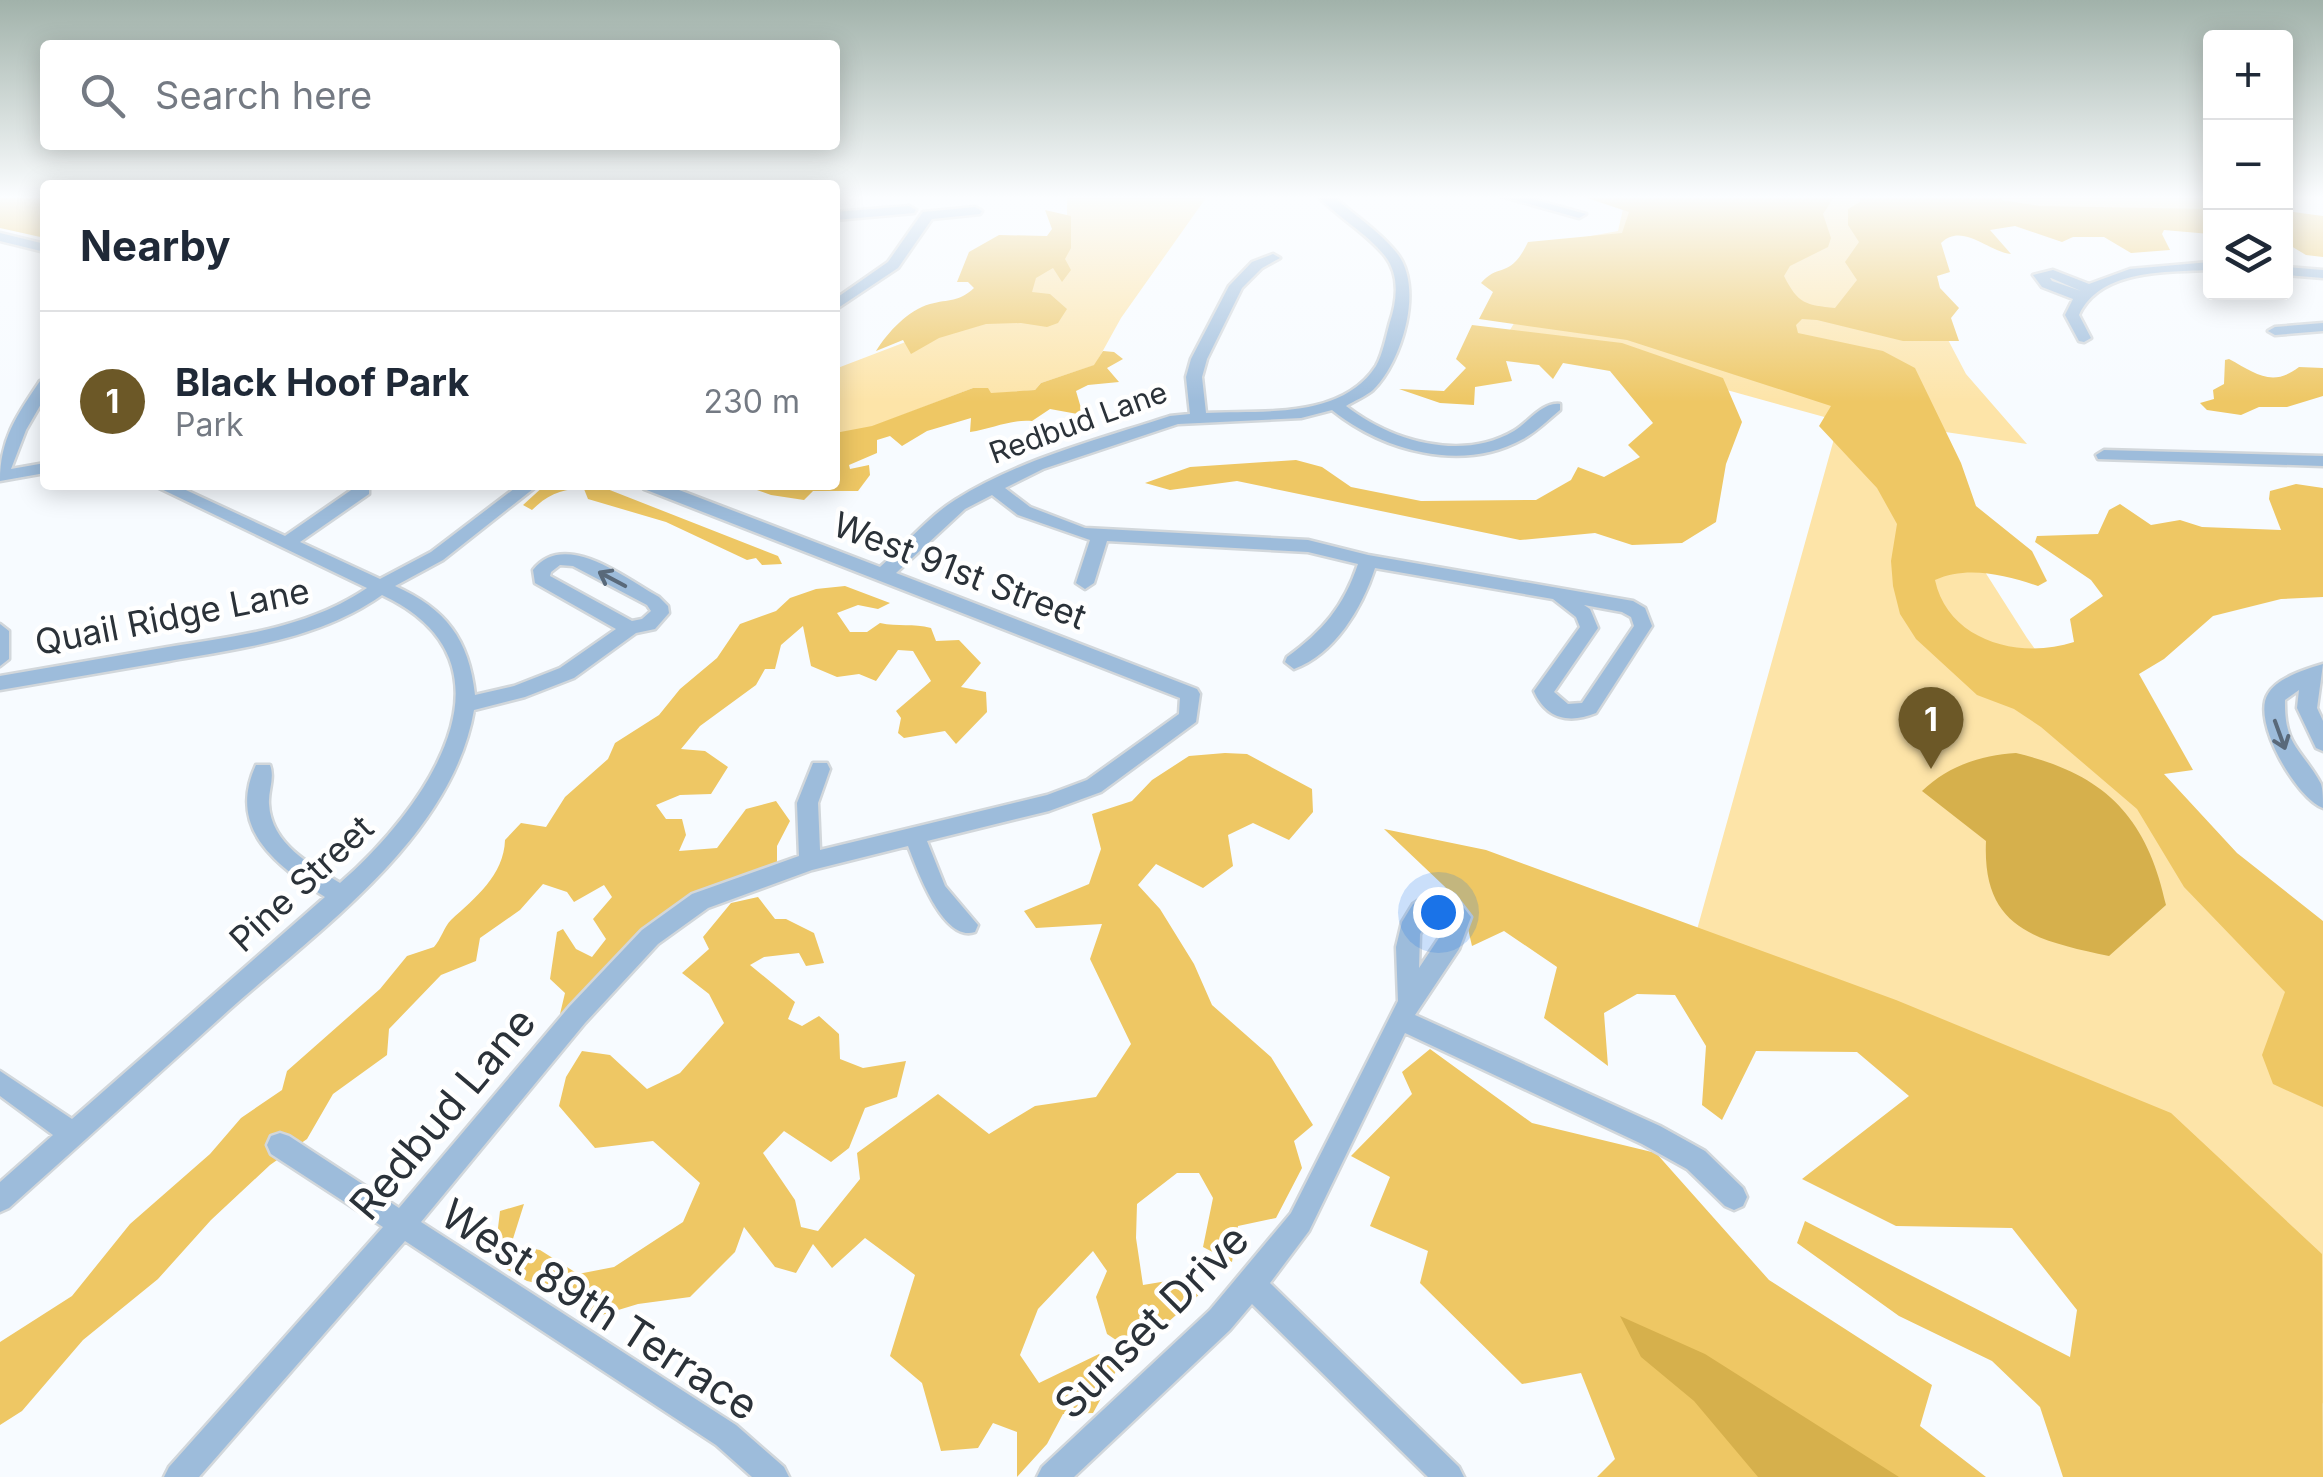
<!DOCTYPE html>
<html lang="en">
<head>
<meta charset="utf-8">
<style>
	body { margin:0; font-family:Inter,sans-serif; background:#f2f2f3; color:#1f2937 }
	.controls { position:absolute; right:30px; top:30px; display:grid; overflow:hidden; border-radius:10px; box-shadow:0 5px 25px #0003 }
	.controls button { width:90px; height:90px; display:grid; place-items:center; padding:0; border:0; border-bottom:2px solid #e0e1e3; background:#fff; color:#1f2937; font:50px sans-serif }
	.you { position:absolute; left:1438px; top:912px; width:35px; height:35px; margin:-25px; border:8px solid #fff; border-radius:50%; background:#1a73e8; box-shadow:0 0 0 15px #1a73e833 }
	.badge { display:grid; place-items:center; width:65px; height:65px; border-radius:50%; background:#6c5827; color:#fff; font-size:32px; font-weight:700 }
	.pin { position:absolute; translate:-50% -82px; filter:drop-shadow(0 2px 5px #0008) }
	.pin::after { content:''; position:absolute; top:52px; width:35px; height:30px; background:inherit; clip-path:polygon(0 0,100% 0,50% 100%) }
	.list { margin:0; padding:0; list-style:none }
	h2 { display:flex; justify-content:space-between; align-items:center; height:130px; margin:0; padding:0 40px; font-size:42px }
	h2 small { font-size:32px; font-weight:400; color:#747a83 }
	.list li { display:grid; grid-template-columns:65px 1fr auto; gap:30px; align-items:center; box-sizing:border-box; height:180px; padding:0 40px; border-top:2px solid #e0e1e3 }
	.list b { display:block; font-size:38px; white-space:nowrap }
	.list p { margin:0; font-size:32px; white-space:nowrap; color:#747a83 }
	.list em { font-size:32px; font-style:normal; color:#747a83 }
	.icon { flex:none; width:55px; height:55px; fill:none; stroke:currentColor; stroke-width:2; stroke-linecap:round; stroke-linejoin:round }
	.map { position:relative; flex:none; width:2323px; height:1477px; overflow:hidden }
	.search { position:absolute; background:#fff; box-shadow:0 5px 25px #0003; left:40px; top:40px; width:800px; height:110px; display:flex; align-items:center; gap:25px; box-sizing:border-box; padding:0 35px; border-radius:10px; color:#747a83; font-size:38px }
	.panel { position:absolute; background:#fff; box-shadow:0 5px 25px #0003; left:40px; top:180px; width:800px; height:310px; border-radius:10px }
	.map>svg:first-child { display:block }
</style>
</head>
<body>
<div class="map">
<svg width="2323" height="1477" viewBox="0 0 2323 1477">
	<rect width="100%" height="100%" fill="#f7fbff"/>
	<path fill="#fde4a8" d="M1067 195H1208L1121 318 1095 365 1041 383 1035 390 991 394 973 388 835 441V369L916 338 1010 291 1067 239Z
		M1587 195H2210V221L1915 205 1924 294 1966 374 2027 444 1891 424 2027 638 2215 900 2323 989V1404L2148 1144 1686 969 1839 421 1510 330 1563 241 1618 231 1623 209Z"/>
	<path fill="#eec764" d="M0 195H45V238L0 228Z
		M1578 195 1834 197 1823 214 1831 238 1828 247 1790 266 1784 276C1798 304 1806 305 1835 308L1857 280 1845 262 1859 242 1848 225V209L1860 202V195H2061H2006L2001 200 2040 206 2210 209V234L2164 230 2162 234 2170 250 2131 253 2104 237H2073L2062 242 2015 226 1990 230 2011 254C1987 251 1962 222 1941 243L1950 272 1937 276 1940 288 1959 308 1951 318 1959 341H1903L1817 320 1802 319 1796 325 1798 333 1883 351 1915 368 1961 463 1976 506 2032 551 2047 581 2038 586C2006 575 1967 565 1935 580 1948 641 2020 660 2074 642L2070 619 2103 596 2091 580 2035 542 2037 536 2098 534 2109 510 2120 504 2151 525 2180 520 2202 527 2281 530 2269 499 2270 491 2296 484 2323 488V597L2281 599 2213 616 2164 659 2139 674 2193 770 2164 774 2237 853 2323 921V1107L2273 1084 2262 1055 2285 992 2184 887 2137 809 2041 727 2014 709 1977 695 1916 639 1900 614 1893 586 1891 561 1897 524 1877 488 1819 426 1831 406 1627 340 1479 319 1493 292 1481 283C1499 262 1510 280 1528 242L1622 233 1629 212Z
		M1045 210 1071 216V248L1065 259 1071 270 1062 282 1053 268 1036 278 1032 292 1050 294 1067 309 1058 323 1047 327 1021 323 986 324 939 338 911 354 903 340 876 351C888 332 908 310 930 304 949 299 959 302 974 288L968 282H957L969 252 999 235 1047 236 1052 229Z
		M2286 211 2323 216V257L2306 255 2286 243Z
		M1472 325 1622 343 1723 378 1742 422 1726 464 1716 522 1682 543 1632 545 1595 533 1520 540 1237 481 1170 490 1145 483 1190 467 1296 460 1322 467 1351 487 1421 501 1536 500 1571 480 1578 467 1604 477 1640 457 1628 445 1653 423 1610 371 1563 363 1553 379 1539 365 1506 361 1512 381 1475 387 1474 405 1440 403 1399 389 1444 391 1466 368 1456 359Z
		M1103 351 1114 352 1123 359 1107 368 1119 382 1088 385 1076 391 1083 415 1050 409 1032 421C1010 419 992 429 970 432L971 418 927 431 902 446 890 436 877 440V453L849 465 850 469 869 465 870 475 858 491H813L804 500 771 495 743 485H835V433L872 426 973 388H988L991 393 1035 390 1041 383 1094 365Z
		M2229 359C2255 373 2272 388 2299 367L2323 368V396L2287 407H2259L2241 415 2207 410 2200 403 2214 399 2213 390 2224 384 2225 360Z
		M545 485H597L778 556 782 564 762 565 756 558 747 560 666 522 588 499 584 489C562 488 547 495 532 510L523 505Z
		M845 586 890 603 878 609 858 605 837 613 850 632H867L880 623C898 627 913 623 931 628L936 641 959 640 981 663 961 687 986 692 987 712 956 744 945 731 904 738 898 733 901 718 896 711 931 681 913 651 898 650 876 681 859 674 837 677 811 666 803 626 781 645 775 669H765L756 685 700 726 681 749 705 751 728 767 711 794 680 795 656 805 666 819H682L686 835 679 851 717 848 746 809 776 801 790 821 777 846V864L696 891 571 1018 560 1014 565 993 550 979 557 932 563 929 576 949 592 957 606 939 593 919 612 897 604 885 574 902 567 892 543 884 520 910 480 938 476 961 441 975 389 1029 387 1055 333 1094 307 1139 270 1165 211 1220 158 1279 83 1340 22 1411 0 1425V1342L72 1296 130 1224 210 1154 241 1118 282 1090 287 1071 380 989 407 956 434 947C441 939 444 927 451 920 475 898 504 875 505 840L521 823 546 827 565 797 608 759 615 743 659 715 680 689 717 658 740 624 776 611 790 598 816 589Z
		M1225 753 1247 754 1312 789 1313 812 1289 840 1253 823 1228 835 1233 866 1203 888 1156 864 1138 885 1160 909 1194 964 1212 1005 1271 1057 1313 1125 1294 1141 1302 1168 1276 1218 1238 1226 1232 1262 1203 1247 1213 1198 1199 1173H1177L1137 1204 1136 1238 1143 1285 1185 1278 1200 1294 1134 1352 1107 1334 1096 1297 1107 1271 1093 1251 1038 1309 1020 1355 1039 1383 1099 1354 1116 1371 1093 1413 1063 1414 1047 1444 1017 1477V1432L993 1423 978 1448 941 1451 922 1383 890 1356 915 1275 865 1238 832 1268 813 1244 796 1273 775 1267 744 1227 735 1252 690 1297 638 1304 592 1318 584 1294 527 1281 494 1262 500 1211 524 1204 511 1245 540 1250 578 1274 614 1267 683 1222 700 1183 653 1141 595 1148 559 1106 566 1077 582 1051 610 1055 647 1089 680 1073 724 1023 709 994 682 973 709 949 703 937 731 903 758 897 775 919H786L814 933 824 963 806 966 799 953 764 957 750 965 795 1002 788 1019 802 1026 819 1016 839 1034 840 1059 863 1068 906 1061 897 1097 865 1108 849 1148 831 1162 784 1131 763 1153 795 1200 801 1227 818 1231 860 1179 857 1153 938 1094 989 1134 1035 1106 1096 1097 1131 1044 1090 959 1102 924 1036 928 1024 911 1089 884 1101 849 1092 814 1132 801 1152 780 1189 756Z
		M1384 829 1486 850 1896 1000 2171 1113 2322 1254 2323 1477H2063L2040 1407 1992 1361 1899 1316 1797 1243 1805 1221 2070 1357 2077 1310 2012 1228 1896 1226 1802 1179 1909 1096 1857 1052 1756 1051 1722 1120 1702 1105 1706 1046 1675 995 1637 994 1604 1013 1608 1066 1544 1018 1557 967 1504 931 1472 946 1462 903Z
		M1430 1049 1532 1123 1656 1153 1769 1280 1932 1385 1920 1426 1986 1477H1597L1615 1459 1581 1373 1522 1384 1420 1283 1428 1251 1370 1226 1390 1177 1351 1156 1412 1094 1402 1072Z"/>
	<path fill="#d6b04c" d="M2016 753C2105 774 2147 817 2166 905L2109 956C2035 940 1982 929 1986 841L1922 791C1948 766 1981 755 2016 753Z
		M1620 1316 1705 1354 1899 1477H1758L1694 1401 1641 1357Z"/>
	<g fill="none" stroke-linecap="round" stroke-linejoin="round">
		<defs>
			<path id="minor" d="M1317 195H1331C1352 213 1379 231 1396 252 1425 286 1402 362 1373 390 1366 396 1354 401 1346 406 1391 441 1461 462 1514 431 1529 422 1542 402 1560 404V410C1548 420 1536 432 1523 439 1462 473 1383 451 1332 410L1301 418 1178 424 1043 469 1005 488 1030 507 1085 528 1308 540 1368 555 1633 601 1645 608 1652 626 1596 713C1569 724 1546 719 1534 691L1580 627 1576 617 1553 599 1375 568C1362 608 1335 654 1294 669L1285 662 1287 657C1323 631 1344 606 1358 564L1308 552 1107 541 1094 583 1085 589 1076 583 1090 540 1018 515 992 495 965 509 896 573 1197 689 1200 694 1196 722 1101 792 1049 811 927 841 945 886 978 925 975 932C943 943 917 869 908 846L812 870 708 908 658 944 585 1023 421 1222 736 1425 784 1467 789 1477H752L716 1445 405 1241 199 1477H164L169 1467 383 1227 271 1154 267 1145 271 1136 280 1133 289 1136 399 1208 569 1007 642 930 692 894 799 856 797 803 813 763H827L830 769 818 803 820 850 1047 795 1087 780 1179 714 1180 698 644 489 642 485H666L880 567C904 546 928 517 955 500 1020 459 1097 440 1170 416L1190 414 1186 377 1191 359 1229 286 1252 262 1273 254 1280 258 1262 268 1242 288 1207 359 1202 377 1206 413C1261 410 1341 420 1376 366 1383 354 1386 336 1390 322 1397 301 1400 275 1385 256 1367 233 1337 217 1317 195ZM1584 605 1622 612 1631 617 1634 626 1582 703 1568 704 1554 692 1598 628 1590 609Z
				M1497 195H1518L1586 214 1579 218Z
				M909 206 916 210 914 213 835 220V212Z
				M975 207 982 211 980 214 932 219 898 268 835 310V299L888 262 923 212Z
				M0 233 45 244V252L0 241Z
				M2210 262V270C2167 272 2100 269 2079 315L2091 338 2084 342 2079 341 2065 315 2073 299 2042 287 2033 275 2053 270 2089 284 2130 269ZM2050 278H2051L2081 291 2052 281Z
				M2286 267 2323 270V278L2286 275Z
				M2323 323V331L2275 335 2268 331 2275 327Z
				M45 379V397L26 430 11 469 45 463V473L0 481C0 439 17 415 40 381Z
				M2104 450 2323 456V466L2098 459 2096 455Z
				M153 485H175L285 536 357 486H369V494L300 542 380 579 431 552 519 485H538L443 560 395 586C446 609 469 639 475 695L514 686 560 668 616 629 535 583 533 570C565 529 626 579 659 597L668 606 669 613 655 629 636 633 574 678 525 697 474 710C452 837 320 929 229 1010 156 1076 83 1142 9 1208L0 1212V1182L53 1135 0 1096V1071L72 1119 325 897C278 866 226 830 256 765H270C275 778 268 791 269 804 271 844 310 864 340 883 423 811 530 664 382 595 320 639 243 648 169 661 113 671 56 680 0 690V676C56 666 112 657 168 647 238 636 308 628 367 588ZM560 565 573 566 647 605 651 611 642 619 632 621 550 576 551 572Z
				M0 624 9 631V659L0 666Z
				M2323 664 2317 708 2323 721V751L2316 748 2297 708 2299 690 2285 700C2284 747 2302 749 2321 784 2323 790 2323 800 2323 808 2297 799 2251 721 2268 694 2277 678 2306 669 2323 664Z
				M1432 891 1454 895 1471 917 1459 949 1415 1015 1660 1126 1705 1151 1743 1188 1747 1197 1743 1206 1734 1210 1725 1206 1687 1169 1642 1144 1405 1033 1309 1231 1270 1283 1459 1467 1464 1477H1428L1252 1304 1230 1330 1074 1477H1037L1042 1467 1210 1310 1291 1213 1398 1001 1396 947 1402 922 1413 904ZM1436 910 1448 920 1447 926 1419 968 1420 934Z"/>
		</defs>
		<use href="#minor" stroke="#d2d7db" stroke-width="5"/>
		<use href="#minor" fill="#9dbcdb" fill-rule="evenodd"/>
	</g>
	<defs><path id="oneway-shaft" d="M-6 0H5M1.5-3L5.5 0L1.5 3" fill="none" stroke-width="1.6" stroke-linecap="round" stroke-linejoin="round" transform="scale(2.5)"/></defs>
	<g stroke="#59697a">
		<use href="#oneway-shaft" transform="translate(612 579) rotate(-152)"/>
		<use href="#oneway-shaft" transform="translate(2280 735) rotate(70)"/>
	</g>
	<linearGradient id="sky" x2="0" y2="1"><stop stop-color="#a1b2aa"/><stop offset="0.49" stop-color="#fbfdff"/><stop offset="1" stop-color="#fbfdff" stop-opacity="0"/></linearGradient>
	<rect width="2323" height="402" fill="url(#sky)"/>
	<g text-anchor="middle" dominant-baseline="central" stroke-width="9" stroke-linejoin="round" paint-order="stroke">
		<g font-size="30" fill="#2b3239" stroke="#fff">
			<text transform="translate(1078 422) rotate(-20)">Redbud Lane</text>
		</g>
		<g font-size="35" fill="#2b3239" stroke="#fff">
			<text transform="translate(960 570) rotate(21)">West 91st Street</text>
			<text transform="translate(172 616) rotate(-11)">Quail Ridge Lane</text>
			<text transform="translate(301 883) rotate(-43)">Pine Street</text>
		</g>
		<g font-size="42" fill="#2b3239" stroke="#fff">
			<text transform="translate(442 1113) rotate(-50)">Redbud Lane</text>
			<text transform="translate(600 1309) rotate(33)">West 89th Terrace</text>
			<text transform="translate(1151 1321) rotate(-45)">Sunset Drive</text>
		</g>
	</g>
</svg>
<div class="controls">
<button>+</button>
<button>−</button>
<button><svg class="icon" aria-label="layers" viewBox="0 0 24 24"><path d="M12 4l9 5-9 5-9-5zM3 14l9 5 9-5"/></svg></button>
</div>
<div class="you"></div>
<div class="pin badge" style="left:1931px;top:769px">1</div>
<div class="search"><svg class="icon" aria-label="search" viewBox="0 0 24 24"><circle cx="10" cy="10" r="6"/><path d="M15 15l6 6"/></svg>Search here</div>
<section class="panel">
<h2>Nearby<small></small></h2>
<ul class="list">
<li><span class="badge">1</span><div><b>Black Hoof Park</b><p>Park</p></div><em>230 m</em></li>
</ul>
</section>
</div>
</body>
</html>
